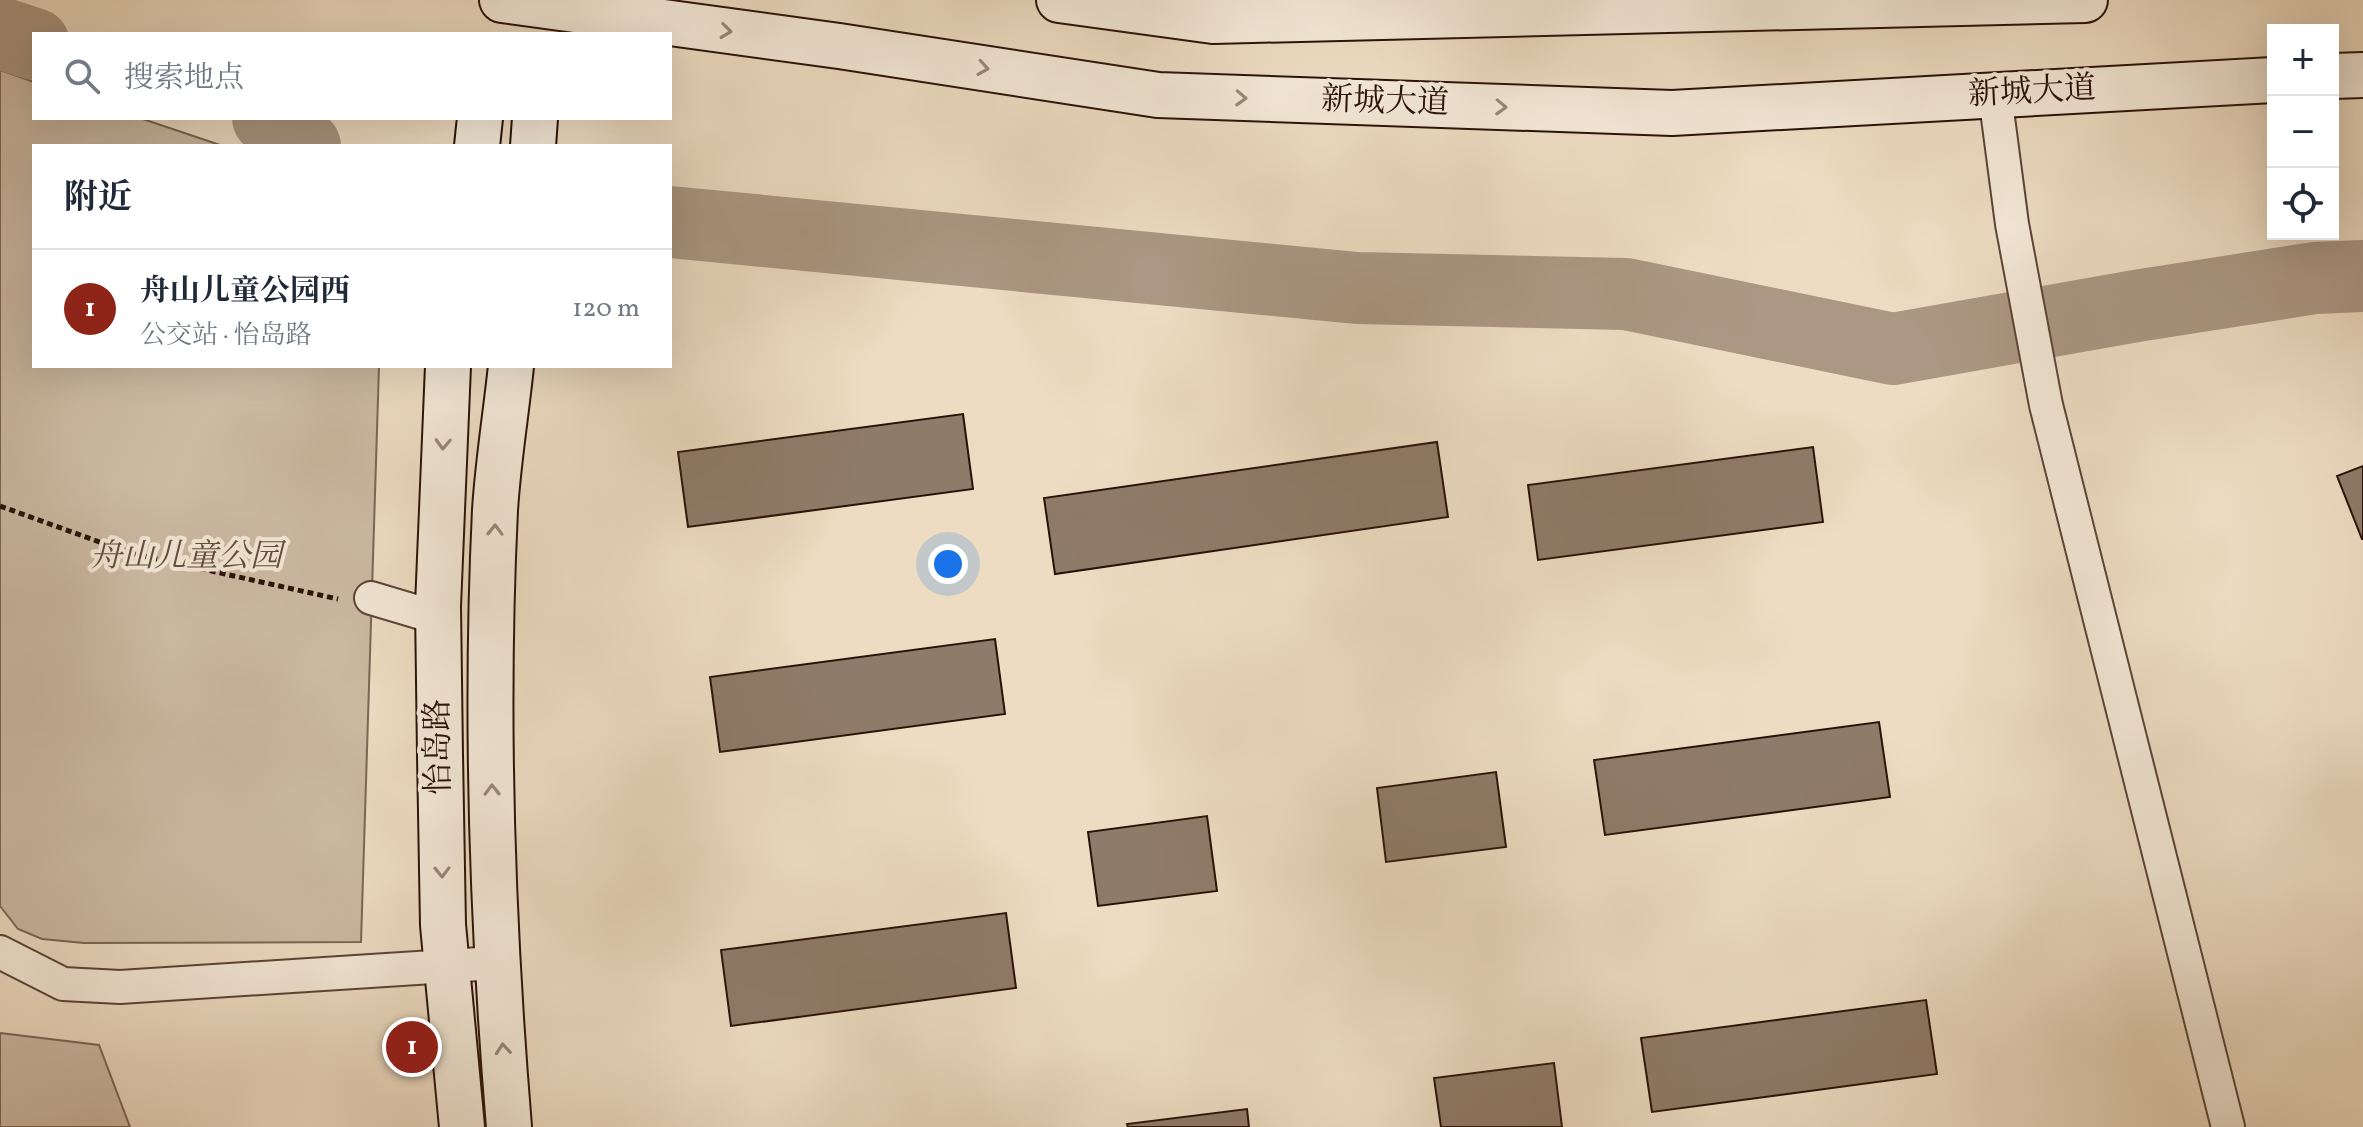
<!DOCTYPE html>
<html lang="zh">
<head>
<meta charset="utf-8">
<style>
	body { margin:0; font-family:Vollkorn,"Noto Serif SC",serif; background:#f2f2f3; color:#1f2937 }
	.controls { position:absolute; right:24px; top:24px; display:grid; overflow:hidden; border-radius:0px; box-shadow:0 8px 32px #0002 }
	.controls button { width:72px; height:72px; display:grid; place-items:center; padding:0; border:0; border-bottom:2px solid #e0e1e3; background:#fff; color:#1f2937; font:40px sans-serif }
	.you { position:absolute; left:948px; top:564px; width:28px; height:28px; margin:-20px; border:6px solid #fff; border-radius:50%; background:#1a73e8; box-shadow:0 0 0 12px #1a73e833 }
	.badge { display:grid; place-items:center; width:52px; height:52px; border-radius:50%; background:#8f2418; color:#fff; font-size:26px; font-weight:700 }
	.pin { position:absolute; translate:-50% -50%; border:4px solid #fff; box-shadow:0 2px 8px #0006 }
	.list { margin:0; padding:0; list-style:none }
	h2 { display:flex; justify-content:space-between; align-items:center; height:104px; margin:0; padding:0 32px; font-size:34px }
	h2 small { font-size:26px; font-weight:400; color:#747a83 }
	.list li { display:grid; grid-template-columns:52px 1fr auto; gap:24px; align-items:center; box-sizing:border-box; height:120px; padding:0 32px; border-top:2px solid #e0e1e3 }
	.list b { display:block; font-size:30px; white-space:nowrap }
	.list p { margin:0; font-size:26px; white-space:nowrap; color:#747a83 }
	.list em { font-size:26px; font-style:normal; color:#747a83 }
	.icon { flex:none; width:44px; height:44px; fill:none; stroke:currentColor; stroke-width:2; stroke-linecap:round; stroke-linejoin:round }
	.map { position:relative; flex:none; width:2363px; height:1127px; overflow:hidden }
	.search { position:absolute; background:#fff; box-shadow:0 8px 32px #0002; left:32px; top:32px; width:640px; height:88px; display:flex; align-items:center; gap:20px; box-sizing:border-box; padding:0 28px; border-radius:0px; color:#747a83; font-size:30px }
	.panel { position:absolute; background:#fff; box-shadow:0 8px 32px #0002; left:32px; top:144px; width:640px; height:224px; border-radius:0px }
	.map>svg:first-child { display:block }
</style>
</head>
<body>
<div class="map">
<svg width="2363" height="1127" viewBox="0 0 2363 1127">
	<rect width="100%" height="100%" fill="#eddcc2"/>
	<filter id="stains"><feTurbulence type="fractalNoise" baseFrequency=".0025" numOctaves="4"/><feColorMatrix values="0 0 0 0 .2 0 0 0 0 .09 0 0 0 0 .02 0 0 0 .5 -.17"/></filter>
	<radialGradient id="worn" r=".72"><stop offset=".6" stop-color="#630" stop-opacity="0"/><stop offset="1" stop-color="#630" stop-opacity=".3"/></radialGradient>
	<path fill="#ccbaa3" stroke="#7b6656" stroke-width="2" d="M0 70 34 82V118H140L223 146H34V366H379L361 942 84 943 42 939 18 929 0 906Z
		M0 1033 99 1045 130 1127H0Z"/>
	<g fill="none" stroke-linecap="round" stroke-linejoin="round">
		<path stroke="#ab9783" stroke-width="72" d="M0 33 34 44
			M268 118 305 146
			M670 222 1357 288 1626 294 1893 349 2136 306 2315 278 2363 276"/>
	</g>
	<path fill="#8f7b69" stroke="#2a1209" stroke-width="2" d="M963 414 973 489 688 527 678 452Z
		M1437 442 1448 517 1055 574 1044 498Z
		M1813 447 1823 522 1538 560 1528 485Z
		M2363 466V539H2362L2337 476Z
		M995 639 1005 714 720 752 710 677Z
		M1879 722 1890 797 1605 835 1594 760Z
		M1496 772 1506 847 1386 862 1377 788Z
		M1207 816 1217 891 1098 906 1088 832Z
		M1006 913 1016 988 731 1026 721 950Z
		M1926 1000 1937 1074 1652 1112 1641 1038Z
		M1554 1063 1562 1127H1441L1434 1078Z
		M1247 1109 1249 1127H1128L1127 1124Z"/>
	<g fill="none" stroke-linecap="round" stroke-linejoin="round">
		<defs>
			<path id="street" d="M1995 95 2012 224 2046 405 2228 1127
				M371 598 438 618
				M0 952 63 984 120 987 495 963"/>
			<path id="secondary" d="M502 0 839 46 1158 95 1672 113 2273 80
				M1059 0 1213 21 2085 0
				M2333 76 2363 75
				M477 146 480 118
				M533 146 535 118
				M448 366 438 606 440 755 443 925 462 1127
				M509 1127C492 922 485 716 495 510 498 462 506 414 511 366"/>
		</defs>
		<use href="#street" stroke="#5b4437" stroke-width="36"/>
		<use href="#secondary" stroke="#2a1209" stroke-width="48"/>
		<path stroke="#2a1209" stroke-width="5" stroke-dasharray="6 4" stroke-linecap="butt" d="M0 506 130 553 338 599"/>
		<use href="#street" stroke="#f3e8d7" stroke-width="32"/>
		<use href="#secondary" stroke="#f3e8d7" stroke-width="44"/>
	</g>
	<defs><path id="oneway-chevron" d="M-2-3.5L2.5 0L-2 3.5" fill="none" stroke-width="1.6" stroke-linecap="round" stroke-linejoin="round" transform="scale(2)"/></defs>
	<g stroke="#99887a">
		<use href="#oneway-chevron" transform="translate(726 31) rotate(7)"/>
		<use href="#oneway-chevron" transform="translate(983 68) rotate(9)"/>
		<use href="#oneway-chevron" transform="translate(1241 98) rotate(2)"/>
		<use href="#oneway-chevron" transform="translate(1501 107) rotate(2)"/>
		<use href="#oneway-chevron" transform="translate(443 444) rotate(92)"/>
		<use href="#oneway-chevron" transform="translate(495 530) rotate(-89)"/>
		<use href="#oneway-chevron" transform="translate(492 790) rotate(-91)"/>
		<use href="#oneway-chevron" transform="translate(442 872) rotate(89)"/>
		<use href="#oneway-chevron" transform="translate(503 1049) rotate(-95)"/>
	</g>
	<g text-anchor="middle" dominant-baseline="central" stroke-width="8" stroke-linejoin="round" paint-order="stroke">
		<g font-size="32" fill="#2a1209" stroke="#f3e8d7">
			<text transform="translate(2032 93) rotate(-3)">新城大道</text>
			<text transform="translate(1385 103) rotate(2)">新城大道</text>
			<text transform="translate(440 747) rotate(-91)">怡岛路</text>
		</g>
		<g font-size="32" font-style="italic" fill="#634d3f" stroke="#f3e8d7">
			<text x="186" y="558">舟山儿童公园</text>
		</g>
	</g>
	<rect width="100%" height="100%" filter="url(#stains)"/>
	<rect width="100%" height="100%" fill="url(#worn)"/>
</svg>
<div class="controls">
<button>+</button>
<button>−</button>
<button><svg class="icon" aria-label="locate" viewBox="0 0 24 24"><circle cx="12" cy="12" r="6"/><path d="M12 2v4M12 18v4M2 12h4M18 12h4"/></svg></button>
</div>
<div class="you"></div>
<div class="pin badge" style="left:412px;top:1047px">1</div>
<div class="search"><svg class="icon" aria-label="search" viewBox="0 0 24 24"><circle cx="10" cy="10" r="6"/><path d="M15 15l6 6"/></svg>搜索地点</div>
<section class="panel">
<h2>附近<small></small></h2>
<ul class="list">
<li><span class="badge">1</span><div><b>舟山儿童公园西</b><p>公交站 · 怡岛路</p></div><em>120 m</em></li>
</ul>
</section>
</div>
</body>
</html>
